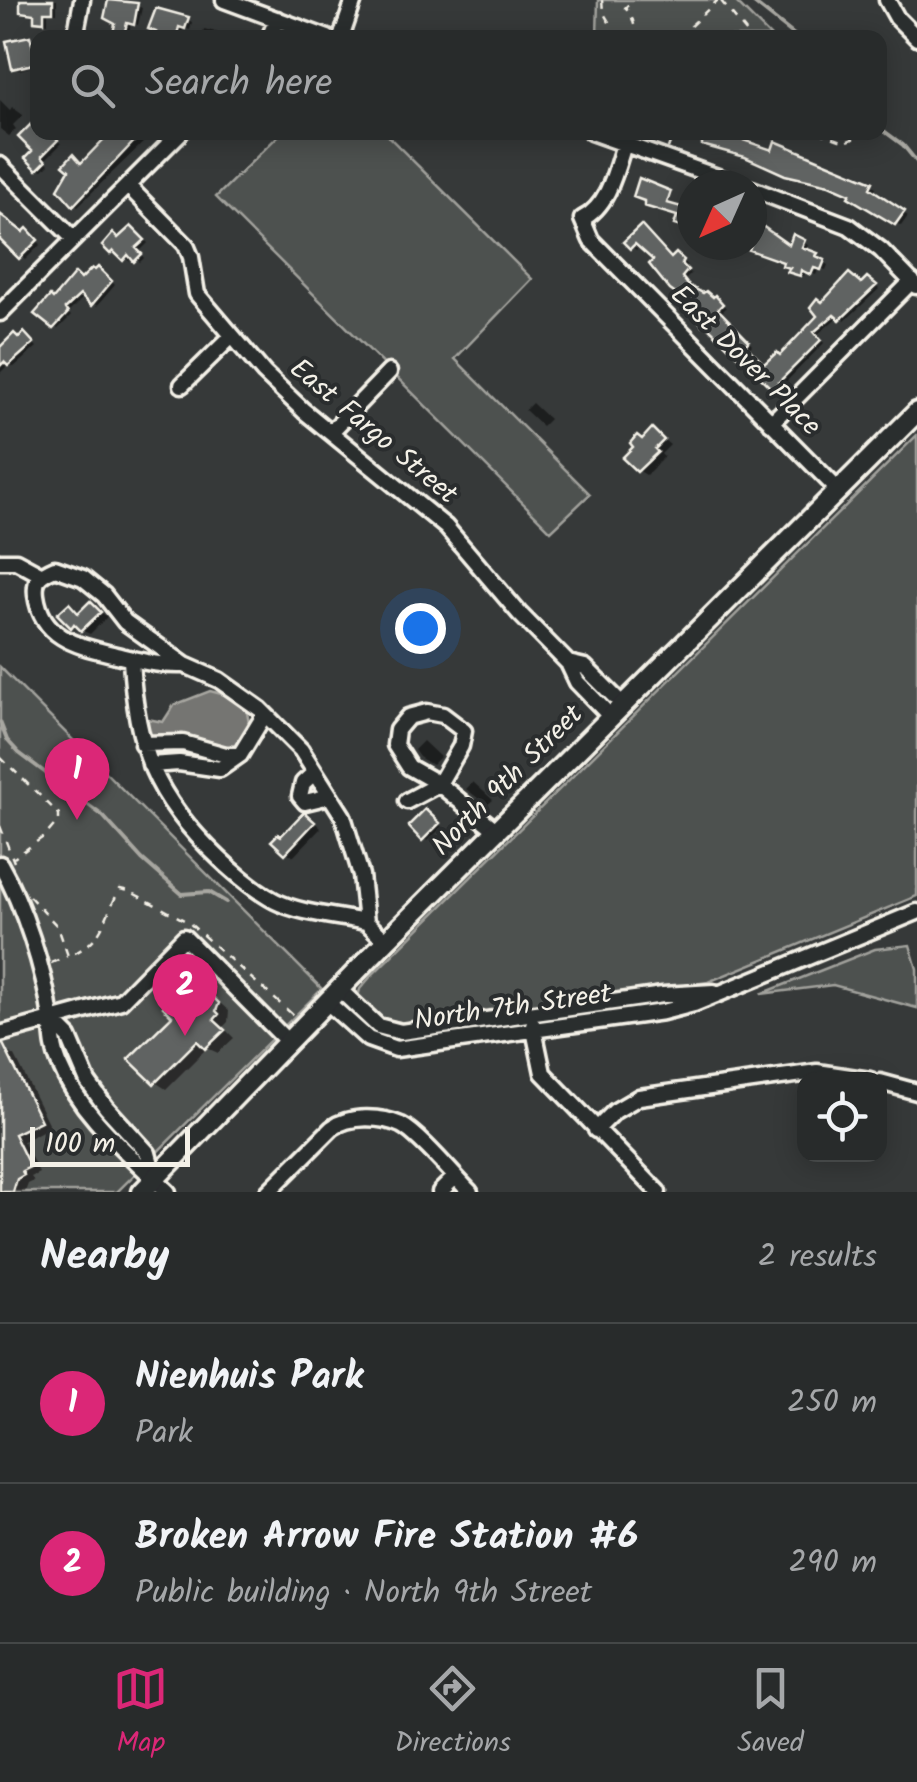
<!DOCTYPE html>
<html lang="en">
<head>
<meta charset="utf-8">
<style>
	body { margin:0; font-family:Kalam,sans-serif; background:#343737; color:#f1f3f6 }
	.controls { position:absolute; right:30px; bottom:30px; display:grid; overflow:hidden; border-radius:20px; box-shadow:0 5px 25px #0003 }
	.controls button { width:90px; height:90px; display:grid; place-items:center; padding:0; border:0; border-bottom:2px solid #444747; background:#282b2b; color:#f1f3f6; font:50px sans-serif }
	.compass { position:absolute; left:677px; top:170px; width:90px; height:90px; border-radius:50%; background:#282b2b; box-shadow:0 5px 25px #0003; rotate:225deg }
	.scale { position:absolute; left:30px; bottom:25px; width:160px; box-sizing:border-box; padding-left:10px; border:5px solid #f4f1e8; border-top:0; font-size:28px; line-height:35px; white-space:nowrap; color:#f4f1e8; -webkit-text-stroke:8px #2a2d2e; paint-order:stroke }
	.you { position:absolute; left:420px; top:628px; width:35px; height:35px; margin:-25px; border:8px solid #fff; border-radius:50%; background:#1a73e8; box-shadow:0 0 0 15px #1a73e833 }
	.badge { display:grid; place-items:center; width:65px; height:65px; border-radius:50%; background:#db2777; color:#fff; font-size:32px; font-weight:700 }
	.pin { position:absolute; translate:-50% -82px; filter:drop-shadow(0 2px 5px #0008) }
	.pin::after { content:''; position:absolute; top:52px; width:35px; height:30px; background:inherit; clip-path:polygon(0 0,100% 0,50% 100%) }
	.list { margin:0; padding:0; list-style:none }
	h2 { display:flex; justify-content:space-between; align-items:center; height:130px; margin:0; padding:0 40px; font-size:42px }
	h2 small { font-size:32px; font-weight:400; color:#a5a7a9 }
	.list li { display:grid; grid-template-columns:65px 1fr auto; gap:30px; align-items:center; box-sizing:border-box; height:160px; padding:0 40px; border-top:2px solid #444747 }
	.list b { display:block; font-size:38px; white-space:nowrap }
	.list p { margin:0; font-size:32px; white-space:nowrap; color:#a5a7a9 }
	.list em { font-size:32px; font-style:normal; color:#a5a7a9 }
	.icon { flex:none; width:55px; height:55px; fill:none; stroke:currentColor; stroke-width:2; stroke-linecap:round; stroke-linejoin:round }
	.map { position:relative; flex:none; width:917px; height:1192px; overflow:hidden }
	.search { position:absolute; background:#282b2b; box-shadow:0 5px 25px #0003; left:30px; right:30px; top:30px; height:110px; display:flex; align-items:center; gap:25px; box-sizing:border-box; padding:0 35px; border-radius:20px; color:#a5a7a9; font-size:38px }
	.sheet { height:450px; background:#282b2b }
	nav { display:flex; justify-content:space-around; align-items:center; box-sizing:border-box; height:140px; border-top:2px solid #444747; background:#282b2b; font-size:28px; color:#a5a7a9 }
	nav a { display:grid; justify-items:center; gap:5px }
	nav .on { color:#db2777 }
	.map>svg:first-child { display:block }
</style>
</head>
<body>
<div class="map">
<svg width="917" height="1192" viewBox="0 0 917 1192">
	<rect width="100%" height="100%" fill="#363939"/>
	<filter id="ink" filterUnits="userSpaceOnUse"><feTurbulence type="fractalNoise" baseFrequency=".01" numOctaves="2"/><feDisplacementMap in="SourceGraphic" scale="20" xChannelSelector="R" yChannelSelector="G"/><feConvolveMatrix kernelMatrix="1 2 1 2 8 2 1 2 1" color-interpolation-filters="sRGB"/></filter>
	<g filter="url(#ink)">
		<path fill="#4e514f" stroke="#a1a19c" stroke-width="2.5" d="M598 0H734L771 37H597Z
			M281 133H385L532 279 455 359 590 494 551 531 216 197Z
			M917 435V896L708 982 414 1024C389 1021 373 1019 358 997L360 989 372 975Z
			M0 667 322 989 117 1192H0Z
			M910 945 917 969V1008L833 985 761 994 875 949Z"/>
		<path fill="#757572" stroke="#a8a7a1" stroke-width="2.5" d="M210 691 233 697 246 707 250 729 237 747 230 749 179 734 148 737V719L163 722 174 705Z"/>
		<path fill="#0007" d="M21 0H57V13H48V23L41 22 36 20V15L22 11Z
			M108 0H122L142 8 138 25 131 23 128 38 121 34 118 23 107 16Z
			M188 20 192 22 190 30 184 28 181 38H158Z
			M204 29 216 32 231 38H202Z
			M30 39 35 41 38 52V65L19 70 14 67Z
			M0 100 10 110 12 107 23 115 13 125 16 129 9 136 0 129Z
			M38 132H50L61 144 45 160 49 164 43 170 38 168 36 151Z
			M120 132H146L150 136 78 206 74 204 83 165Z
			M718 134 850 174 876 187 873 193 908 216 901 226 852 196 853 194 819 180 817 184 722 148 721 150 697 138Z
			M0 214 41 244 25 260 0 240Z
			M752 223 774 234 791 248 795 238 808 245 806 251 820 257 819 260 828 265 826 270 819 268 816 275 806 270 804 276 794 273 786 262 741 246 740 251 725 245H752Z
			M641 228 672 260 681 259 687 265 685 268 691 274 685 280 693 290 720 301 726 308 721 313 752 345 748 349 766 366 781 357 821 316 823 304 872 282 879 289 846 320 839 316 817 335 824 343 778 390 704 323 692 308 693 303 657 260 641 246 636 250 632 247Z
			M136 231 148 243 139 252 144 258 140 262 133 257 129 261 118 252 116 255 111 252 120 240Z
			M103 273 115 285 97 306 85 296 68 313 71 316 58 329 54 326V301L82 281Z
			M28 338 37 347 14 367 9 364 0 373V350Z
			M532 403 549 419 542 426 525 410Z
			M653 431 670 445 661 454 664 457 646 475 638 470 643 441Z
			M91 604 107 617 90 634 72 626 69 606 80 614Z
			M423 741 440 757 432 765 419 757 414 750Z
			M473 782 493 800 487 805 466 789Z
			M430 814 442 827 428 841 423 839Z
			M312 820 321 828 294 856 286 852Z
			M188 986 205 999 210 997 221 1004 229 1011 228 1022 223 1027 234 1038 218 1053 207 1048 166 1089 155 1082Z
			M4 1050 15 1056 50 1127 23 1141 39 1173 31 1177 34 1181 28 1184 25 1192H0V1052Z"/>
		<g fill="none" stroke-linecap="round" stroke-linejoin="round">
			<path stroke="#a8a7a1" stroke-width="4" d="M750 0 798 38
				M880 128 903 145 917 162
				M0 722 7 740 19 753 103 816 142 859 182 894 209 892 226 902"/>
		</g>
		<path fill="#616362" stroke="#f4f1e8" stroke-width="2.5" d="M20 0H53V12H44V22L34 21V14L20 12Z
			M108 0 138 3 134 25 127 23 124 35 113 33 115 24 104 18Z
			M156 8 189 17 185 29 179 27 176 38H154L156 32 148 29Z
			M30 36 34 51 38 50V63L12 69 6 41Z
			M38 117V132H51L58 140 42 156 46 161 37 170 25 158 32 151 18 137Z
			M100 132H143L73 206 58 189 69 170 63 165 73 154 81 163 105 138Z
			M680 132H720L772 150 775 141 873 182 870 188 905 211 895 225 848 197 850 194 829 185 785 175 745 157 702 145V142Z
			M639 178 671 191 667 203 692 210V230L674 225 677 216 644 206V201L633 197Z
			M0 214 23 232 27 228 38 240 19 259 0 240Z
			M758 223 789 245 793 234 805 240 802 247 818 253 816 256 825 260 821 270 814 268 811 275 801 270 800 276 787 272 790 268 782 266 783 262 749 250Z
			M641 225 671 258 676 253 684 260 682 264 688 270 682 277 688 285 703 293 706 291 713 297 715 295 723 304 718 309 749 341 745 345 764 364 777 352 780 355 817 316 810 307 817 298 822 302 849 273 861 283 867 277 877 285 840 320 834 315 814 332 821 340 772 389 704 323 702 325 689 308 690 304 670 290 649 264 653 260 635 244 630 249 623 242Z
			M131 226 145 240 136 248 142 254 134 262 128 255 123 261 113 251 110 254 102 246 113 233 118 238Z
			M98 267 112 281 91 306 80 295 65 309 68 313 53 329 34 314 50 296 53 299 75 273 81 279 92 268 95 270Z
			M24 332 34 343 8 366 4 362 0 366V347L14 333 19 338Z
			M652 428 664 440 655 449 658 452 637 472 622 458 633 447 630 443 637 435 642 439Z
			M90 601 101 612 81 631 74 624 71 628 57 614 69 603 78 613Z
			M425 809 440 823 422 841 408 826Z
			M304 812 315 822 285 854 271 841 278 834 281 836Z
			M187 983 202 997 210 994 219 1003 216 1011 219 1014 214 1020 225 1030 205 1049 197 1041 154 1084 128 1059 172 1016 163 1007Z
			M0 1044H3L41 1121 14 1134 30 1167 22 1171 24 1175 17 1179 13 1192H0Z"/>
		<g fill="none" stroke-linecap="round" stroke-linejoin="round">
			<defs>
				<path id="minor" d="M224 0 328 38
					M887 0 897 18 917 38
					M75 38 82 0
					M269 38 277 19
					M341 38 354 0
					M591 132 740 185
					M628 132C617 162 612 204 582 219L591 240 838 490
					M0 165 74 239
					M128 186 186 245 191 257 197 294 264 373 304 411 446 527 519 613 568 663 577 682 611 717
					M752 189 849 226 881 250 916 286
					M0 313 181 132
					M182 385 232 336
					M771 423 912 281
					M331 432 389 372
					M0 561H16L40 574
					M131 660C136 748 154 797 220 859 237 875 254 890 275 901 301 914 338 916 366 922
					M568 663 585 667 623 705
					M185 665C159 666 141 661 116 655 80 646 42 640 36 595 34 578 41 574 55 568L83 578 104 595 125 622 185 665 219 680 260 709 301 750 343 816 361 875 366 922 386 941
					M142 744 183 743 226 755H240
					M150 765 179 763 220 769 240 755 265 714
					M315 772 303 783 300 796 305 802 330 796
					M407 801 439 784 461 746 464 731 443 715 427 712 408 717 397 730 395 745 409 767 439 784 497 831
					M0 864C24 906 44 969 51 1018 53 1034 52 1047 59 1063 80 1115 129 1154 168 1192
					M339 989 378 1026 401 1032 663 995 714 992
					M326 1001 368 1039 396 1049 663 1012 694 1004 917 912
					M51 1019 69 1037 88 1082 106 1107 148 1153 155 1179
					M533 1025 543 1073 658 1192
					M0 1034 121 1001 184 937 288 1042
					M880 1082 917 1092
					M596 1130 615 1111 639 1097 817 1072 870 1080
					M268 1192 332 1128C349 1115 381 1116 401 1125 419 1134 454 1176 470 1192
					M440 1192 455 1177"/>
				<path id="major" d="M142 1192 386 941 917 412"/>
			</defs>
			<use href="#minor" stroke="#f4f1e8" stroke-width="21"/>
			<use href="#major" stroke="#f4f1e8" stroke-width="25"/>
			<path stroke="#f4f1e8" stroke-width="2.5" stroke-dasharray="8 8" stroke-linecap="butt" d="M602 0 603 12 612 27
				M721 1 751 38
				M628 5 625 8 631 14 637 35
				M686 38 683 33 718 0
				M818 132 845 142 853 139 849 132
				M668 148 674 132
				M0 757 59 814V820L46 835 14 858
				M0 826 14 862
				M29 896 58 927 68 956C105 941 102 920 120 889L129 891 188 922 293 1015
				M51 963 67 956"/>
			<use href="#minor" stroke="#2a2d2e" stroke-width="14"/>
			<use href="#major" stroke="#2a2d2e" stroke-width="18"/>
		</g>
	</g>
	<g text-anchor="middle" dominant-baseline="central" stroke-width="8" stroke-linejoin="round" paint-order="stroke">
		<g font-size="28" fill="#f4f1e8" stroke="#2a2d2e">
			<text transform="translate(745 361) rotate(45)">East Dover Place</text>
			<text transform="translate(373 432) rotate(40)">East Fargo Street</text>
			<text transform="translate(508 781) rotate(-45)">North 9th Street</text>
			<text transform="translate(513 1008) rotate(-8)">North 7th Street</text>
		</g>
	</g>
</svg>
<div class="controls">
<button><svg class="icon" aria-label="locate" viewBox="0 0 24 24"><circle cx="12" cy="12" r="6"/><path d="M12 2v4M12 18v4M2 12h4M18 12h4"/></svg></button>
</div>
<svg class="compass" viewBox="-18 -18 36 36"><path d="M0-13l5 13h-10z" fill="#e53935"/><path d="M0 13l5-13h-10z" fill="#a5a7a9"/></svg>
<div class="scale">100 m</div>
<div class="you"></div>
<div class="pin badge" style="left:77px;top:820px">1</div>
<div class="pin badge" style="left:185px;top:1036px">2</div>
<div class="search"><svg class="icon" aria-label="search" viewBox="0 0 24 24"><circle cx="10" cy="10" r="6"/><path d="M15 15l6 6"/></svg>Search here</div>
</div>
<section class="sheet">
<h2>Nearby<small>2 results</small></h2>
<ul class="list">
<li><span class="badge">1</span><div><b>Nienhuis Park</b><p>Park</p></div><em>250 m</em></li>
<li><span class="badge">2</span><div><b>Broken Arrow Fire Station #6</b><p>Public building · North 9th Street</p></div><em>290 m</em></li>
</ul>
</section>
<nav>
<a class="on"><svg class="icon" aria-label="map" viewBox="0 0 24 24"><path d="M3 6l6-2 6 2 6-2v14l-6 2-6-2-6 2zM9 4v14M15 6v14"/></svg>Map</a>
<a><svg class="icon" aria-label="directions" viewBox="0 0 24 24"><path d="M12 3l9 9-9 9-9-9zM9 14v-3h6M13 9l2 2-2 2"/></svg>Directions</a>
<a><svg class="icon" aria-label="saved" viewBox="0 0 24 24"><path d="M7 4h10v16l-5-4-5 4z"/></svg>Saved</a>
</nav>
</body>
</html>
